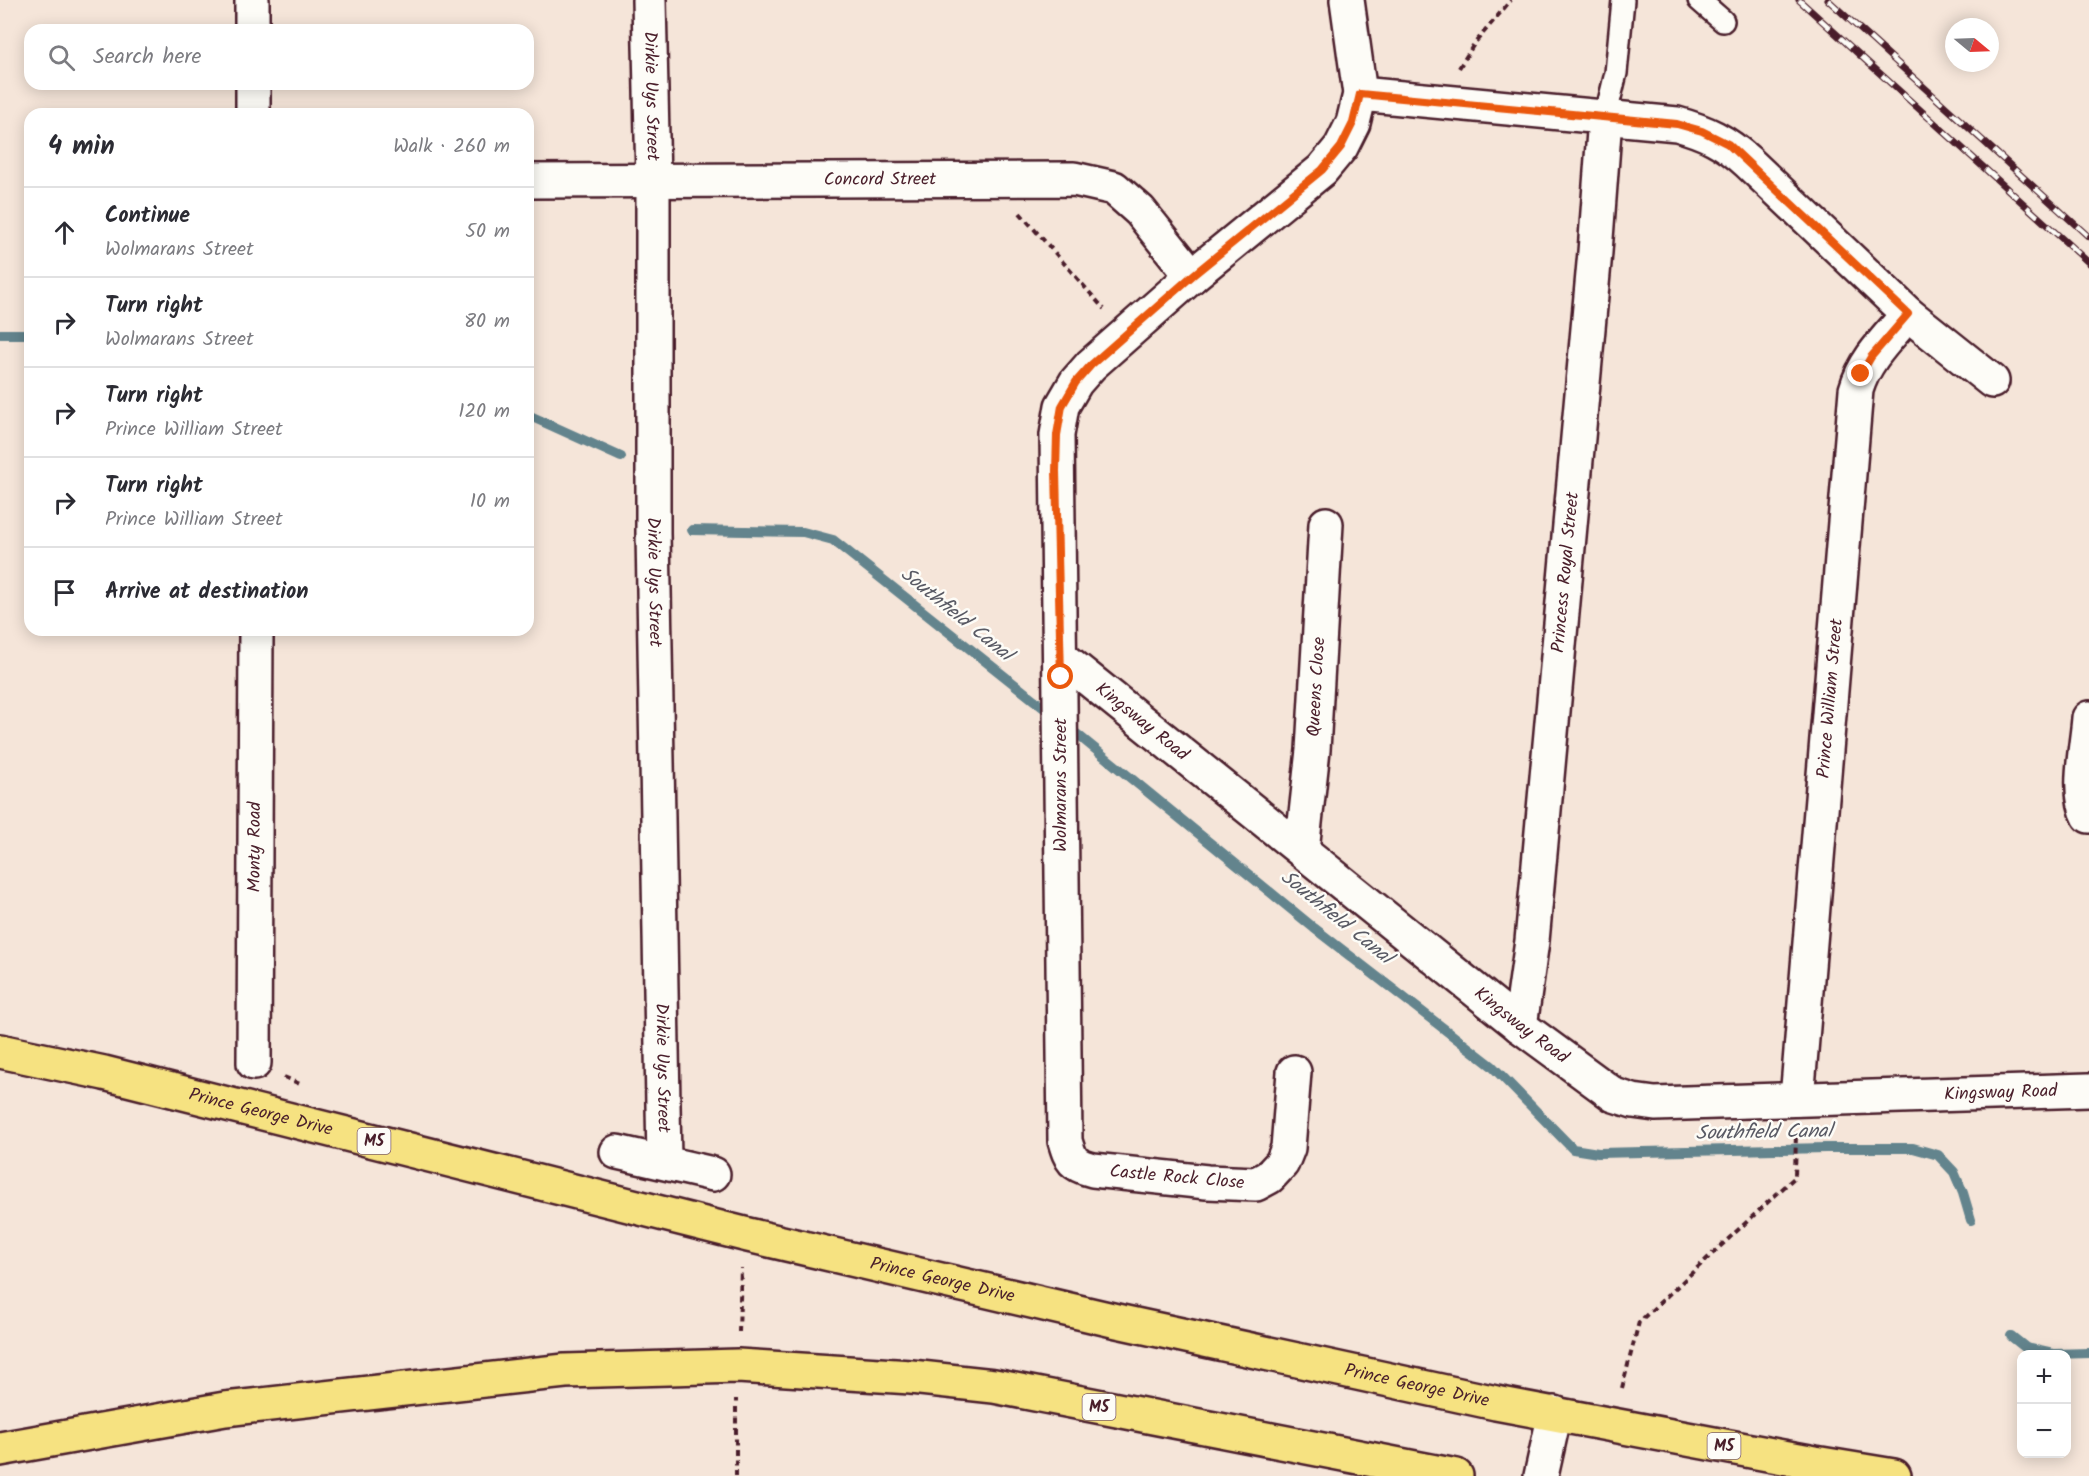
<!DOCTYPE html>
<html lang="en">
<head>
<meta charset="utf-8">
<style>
	body { margin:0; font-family:Kalam,sans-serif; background:#f7f7f7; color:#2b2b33 }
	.controls { position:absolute; right:18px; bottom:18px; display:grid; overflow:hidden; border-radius:12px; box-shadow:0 3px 15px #0003 }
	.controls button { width:54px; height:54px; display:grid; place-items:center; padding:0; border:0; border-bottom:2px solid #e1e1e2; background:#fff; color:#2b2b33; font:30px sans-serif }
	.compass { position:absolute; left:1945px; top:18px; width:54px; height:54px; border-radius:50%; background:#fff; box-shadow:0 3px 15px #0003; rotate:109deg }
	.stop { position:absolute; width:18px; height:18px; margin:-14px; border:4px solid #ea580c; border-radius:50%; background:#fff }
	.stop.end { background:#ea580c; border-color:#fff; box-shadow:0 2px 6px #0008 }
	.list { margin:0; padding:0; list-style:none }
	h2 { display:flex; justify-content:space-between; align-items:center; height:78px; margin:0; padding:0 24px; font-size:26px }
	h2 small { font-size:20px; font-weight:400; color:#7c7c81 }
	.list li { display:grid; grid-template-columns:39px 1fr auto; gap:18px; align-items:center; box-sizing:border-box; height:90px; padding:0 24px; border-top:2px solid #e1e1e2 }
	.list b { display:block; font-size:22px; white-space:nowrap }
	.list p { margin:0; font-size:20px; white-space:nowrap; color:#7c7c81 }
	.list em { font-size:20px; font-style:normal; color:#7c7c81 }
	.icon { flex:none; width:33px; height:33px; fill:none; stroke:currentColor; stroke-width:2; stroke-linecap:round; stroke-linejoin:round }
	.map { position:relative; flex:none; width:2089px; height:1476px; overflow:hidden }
	.search { position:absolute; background:#fff; box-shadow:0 3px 15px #0003; left:24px; top:24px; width:510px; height:66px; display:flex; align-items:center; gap:15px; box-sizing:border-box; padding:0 21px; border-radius:18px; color:#7c7c81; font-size:22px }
	.panel { position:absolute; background:#fff; box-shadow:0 3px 15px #0003; left:24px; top:108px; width:510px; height:528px; border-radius:18px }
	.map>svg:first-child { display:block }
</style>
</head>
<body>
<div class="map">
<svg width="2089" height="1476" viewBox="0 0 2089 1476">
	<rect width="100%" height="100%" fill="#f5e5d9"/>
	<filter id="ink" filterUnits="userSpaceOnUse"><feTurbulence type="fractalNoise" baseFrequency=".0167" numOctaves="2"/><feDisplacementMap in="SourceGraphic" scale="12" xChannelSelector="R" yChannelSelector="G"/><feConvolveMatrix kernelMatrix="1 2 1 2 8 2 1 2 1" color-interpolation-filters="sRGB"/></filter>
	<g filter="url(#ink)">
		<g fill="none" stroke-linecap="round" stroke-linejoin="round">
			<path stroke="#64848d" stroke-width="10" d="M0 334H30
				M528 415 621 457
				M692 530 803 532 833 540 1053 715
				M1067 726 1314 928 1492 1066 1573 1149 1598 1153 1826 1148H1913L1938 1155 1954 1172 1963 1193 1971 1220
				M2011 1336 2026 1348 2053 1354 2089 1353"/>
			<defs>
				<path id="service" d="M1699 0 1723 21
					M1605 118 1616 73 1623 0"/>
				<g id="minor">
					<path d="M252 0V30"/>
					<path id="s1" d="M649 0 653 182V533L664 1162"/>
					<path d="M253 84V114"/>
					<path d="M1360 94 1677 124C1706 132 1725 141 1748 162L1908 314 1992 381"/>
					<path id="s2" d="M528 181 1074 179 1114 188 1140 211 1192 276"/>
					<path id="s3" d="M1060 656 1520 1026 1614 1095 1633 1101 1655 1104 2089 1090"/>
					<path d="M2089 718C2087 746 2076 792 2089 816"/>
					<path id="s4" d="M1302 850 1313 750 1326 524"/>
					<path id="s5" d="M1520 1026 1532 941 1595 252 1605 118"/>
					<path id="s6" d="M254 1063 256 630"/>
					<path d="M1294 1072 1288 1148 1282 1163 1269 1177 1256 1184 1207 1182 1093 1170C1073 1165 1071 1161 1065 1141L1057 435 1062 406 1076 382 1091 365 1192 276 1322 170 1341 147 1353 123 1360 94 1347 0"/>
					<path id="s7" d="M1797 1099 1856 390C1865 359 1888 338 1908 314"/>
					<path d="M617 1152 713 1174"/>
				</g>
				<path id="tertiary" d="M1541 1476 1555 1413"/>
				<g id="primary">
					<path id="s8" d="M0 1051 104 1073 748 1235 1117 1321 1496 1403 1815 1463 1894 1476"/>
					<path d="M0 1449 225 1409 565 1371 738 1366 911 1377 994 1386 1456 1476"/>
				</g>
			</defs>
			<use href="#service" stroke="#4a1f2b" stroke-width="26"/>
			<use href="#minor" stroke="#4a1f2b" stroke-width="38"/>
			<use href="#tertiary" stroke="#4a1f2b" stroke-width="38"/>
			<use href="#primary" stroke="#4a1f2b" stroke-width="38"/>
			<path stroke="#4a1f2b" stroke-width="4" stroke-dasharray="6 4.5" stroke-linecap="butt" d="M1459 68 1474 44 1511 0
				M1020 213 1104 309
				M284 1077 302 1085
				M739 1332 741 1268
				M1622 1388 1639 1322 1795 1177 1796 1132
				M736 1476V1399"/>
			<use href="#service" stroke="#fdfcf7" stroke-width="21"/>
			<use href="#minor" stroke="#fdfcf7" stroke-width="33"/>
			<use href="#tertiary" stroke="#fdfcf7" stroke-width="33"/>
			<use href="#primary" stroke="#f6e281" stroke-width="33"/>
			<defs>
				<path id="rail" d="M1799 0 2089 263
					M1828 0 2089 237"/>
			</defs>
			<use href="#rail" stroke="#4a1f2b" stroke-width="7"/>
			<use href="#rail" stroke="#fdfcf7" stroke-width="4.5" stroke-dasharray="14" stroke-linecap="butt"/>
		</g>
	</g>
	<g fill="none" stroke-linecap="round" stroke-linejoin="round" filter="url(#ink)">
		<path stroke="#ea580c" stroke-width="8" d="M1061 677 1056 471 1057 435 1062 406 1076 382 1091 365 1192 276 1322 170 1341 147 1353 123 1360 94 1677 124 1702 131 1728 144 1908 314 1871 357 1861 374"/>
	</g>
	<g text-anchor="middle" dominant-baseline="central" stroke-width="5" stroke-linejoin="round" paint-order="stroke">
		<g fill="#fdfcf7" stroke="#806168" stroke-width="1.5">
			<rect x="357.5" y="1128" width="33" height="26" rx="4.5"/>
			<rect x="1082.5" y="1394" width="33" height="26" rx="4.5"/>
			<rect x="1707.5" y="1433" width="33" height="26" rx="4.5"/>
		</g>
		<g font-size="16" font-weight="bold" fill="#4a1f2b">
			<text x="374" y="1141">M5</text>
			<text x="1099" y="1407">M5</text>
			<text x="1724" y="1446">M5</text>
		</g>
		<g font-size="18" fill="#4a1f2b" stroke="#fdfcf7">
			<text stroke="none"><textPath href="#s1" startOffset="96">Dirkie Uys Street</textPath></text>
			<text stroke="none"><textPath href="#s2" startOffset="352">Concord Street</textPath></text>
			<text stroke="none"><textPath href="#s5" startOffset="456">Princess Royal Street</textPath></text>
			<text stroke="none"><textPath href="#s1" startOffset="582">Dirkie Uys Street</textPath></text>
			<text stroke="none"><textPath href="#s4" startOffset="164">Queens Close</textPath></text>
			<text stroke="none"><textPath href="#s7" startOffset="402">Prince William Street</textPath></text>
			<text stroke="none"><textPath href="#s3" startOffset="105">Kingsway Road</textPath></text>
			<text transform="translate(1061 785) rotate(-90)">Wolmarans Street</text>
			<text stroke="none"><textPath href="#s6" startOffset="216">Monty Road</textPath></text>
			<text stroke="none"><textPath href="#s3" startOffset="591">Kingsway Road</textPath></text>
			<text stroke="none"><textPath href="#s1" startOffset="1068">Dirkie Uys Street</textPath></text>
			<text stroke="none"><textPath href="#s3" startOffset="1095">Kingsway Road</textPath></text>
			<text stroke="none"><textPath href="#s8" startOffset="268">Prince George Drive</textPath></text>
			<text transform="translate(1177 1178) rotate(5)">Castle Rock Close</text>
			<text stroke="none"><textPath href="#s8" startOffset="970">Prince George Drive</textPath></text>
			<text stroke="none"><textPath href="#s8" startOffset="1456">Prince George Drive</textPath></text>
		</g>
		<g font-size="20" font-style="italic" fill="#595a64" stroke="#fdfcf7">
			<text transform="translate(956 615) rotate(39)">Southfield Canal</text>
			<text transform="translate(1336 918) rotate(39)">Southfield Canal</text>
			<text transform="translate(1764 1133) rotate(-1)">Southfield Canal</text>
		</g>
	</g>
</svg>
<div class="controls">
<button>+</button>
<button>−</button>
</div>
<svg class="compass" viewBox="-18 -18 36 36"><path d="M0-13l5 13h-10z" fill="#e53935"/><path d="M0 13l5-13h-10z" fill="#7c7c81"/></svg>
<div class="stop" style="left:1061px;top:677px"></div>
<div class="stop end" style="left:1861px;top:374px"></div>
<div class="search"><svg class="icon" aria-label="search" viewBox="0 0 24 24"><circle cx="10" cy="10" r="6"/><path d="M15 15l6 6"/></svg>Search here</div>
<section class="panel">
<h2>4 min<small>Walk · 260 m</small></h2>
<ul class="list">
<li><svg class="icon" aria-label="ahead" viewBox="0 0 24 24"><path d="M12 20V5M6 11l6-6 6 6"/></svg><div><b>Continue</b><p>Wolmarans Street</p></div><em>50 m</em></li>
<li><svg class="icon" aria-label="right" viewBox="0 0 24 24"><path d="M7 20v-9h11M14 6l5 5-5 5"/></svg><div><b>Turn right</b><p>Wolmarans Street</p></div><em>80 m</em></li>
<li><svg class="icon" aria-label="right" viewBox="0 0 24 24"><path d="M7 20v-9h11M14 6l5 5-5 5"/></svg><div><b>Turn right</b><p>Prince William Street</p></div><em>120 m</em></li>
<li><svg class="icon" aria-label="right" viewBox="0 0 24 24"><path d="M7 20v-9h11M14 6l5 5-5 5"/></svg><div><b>Turn right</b><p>Prince William Street</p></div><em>10 m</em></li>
<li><svg class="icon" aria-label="arrive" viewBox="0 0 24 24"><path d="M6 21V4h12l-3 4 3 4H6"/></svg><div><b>Arrive at destination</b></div></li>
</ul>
</section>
</div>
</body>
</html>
